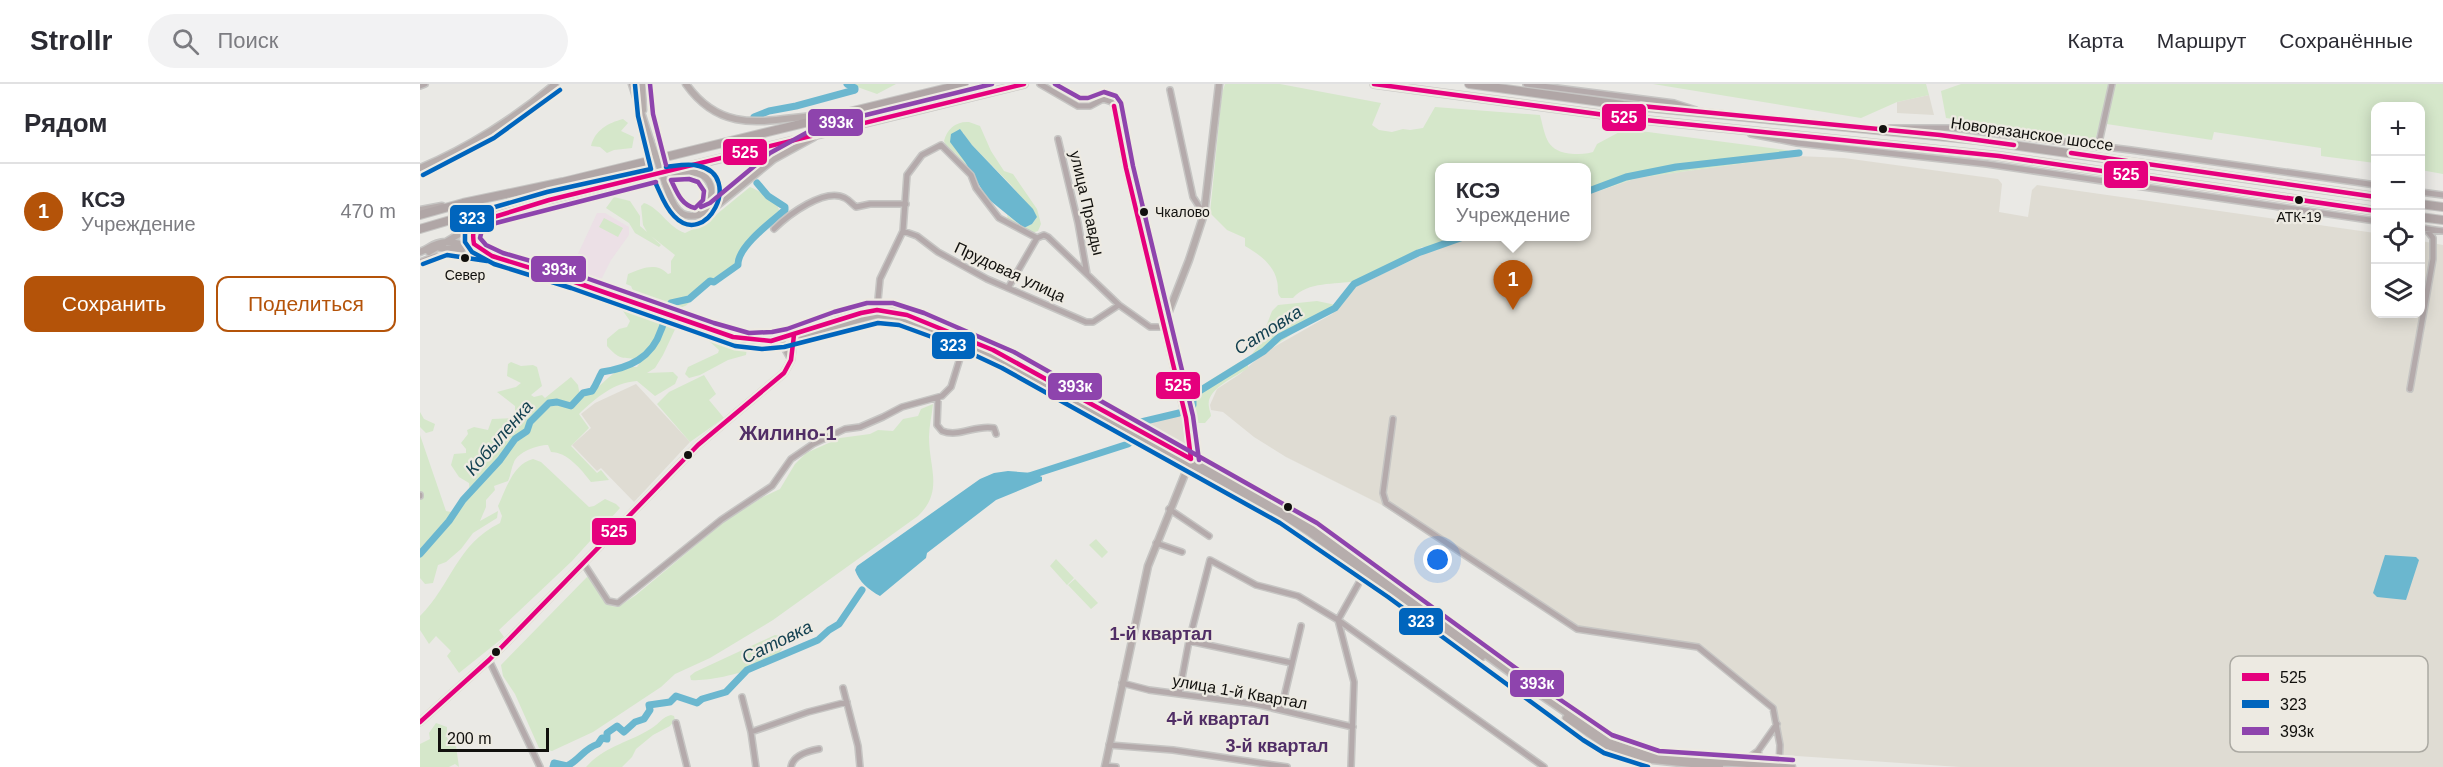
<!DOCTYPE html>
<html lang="ru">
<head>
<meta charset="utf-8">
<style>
	body { margin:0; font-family:Helvetica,sans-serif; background:#f2f2f3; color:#2b2b33 }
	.controls { position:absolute; right:18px; top:18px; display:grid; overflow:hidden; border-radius:12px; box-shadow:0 3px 15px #0003 }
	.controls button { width:54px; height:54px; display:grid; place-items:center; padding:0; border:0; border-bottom:2px solid #e1e1e2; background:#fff; color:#2b2b33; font:30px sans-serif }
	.scale { position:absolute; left:18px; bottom:15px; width:111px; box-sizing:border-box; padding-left:6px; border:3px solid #11100d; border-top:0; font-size:16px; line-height:21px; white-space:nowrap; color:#11100d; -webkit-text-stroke:4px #edeae2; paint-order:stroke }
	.you { position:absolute; left:1018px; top:476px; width:21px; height:21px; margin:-15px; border:4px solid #fff; border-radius:50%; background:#1a73e8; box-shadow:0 0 0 9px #1a73e833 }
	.badge { display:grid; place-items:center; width:39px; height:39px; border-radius:50%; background:#b45309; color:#fff; font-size:20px; font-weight:700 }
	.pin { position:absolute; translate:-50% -50px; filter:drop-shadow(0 2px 3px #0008) }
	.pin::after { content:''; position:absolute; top:32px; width:21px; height:18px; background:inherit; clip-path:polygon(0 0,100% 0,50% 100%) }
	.popup { position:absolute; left:1015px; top:79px; width:156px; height:78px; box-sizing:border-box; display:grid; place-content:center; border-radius:12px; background:#fff; filter:drop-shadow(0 2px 4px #0005); font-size:20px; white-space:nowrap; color:#7c7c81 }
	.popup b { font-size:22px; color:#2b2b33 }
	.popup::after { content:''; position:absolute; left:50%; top:100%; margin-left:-12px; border:12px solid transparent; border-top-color:#fff }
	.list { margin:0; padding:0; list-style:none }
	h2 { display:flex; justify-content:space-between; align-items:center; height:78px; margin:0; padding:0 24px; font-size:26px }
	h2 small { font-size:20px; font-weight:400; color:#7c7c81 }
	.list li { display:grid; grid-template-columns:39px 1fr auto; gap:18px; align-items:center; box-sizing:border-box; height:96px; padding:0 24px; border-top:2px solid #e1e1e2 }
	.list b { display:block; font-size:22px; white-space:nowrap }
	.list p { margin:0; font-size:20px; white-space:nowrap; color:#7c7c81 }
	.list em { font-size:20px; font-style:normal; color:#7c7c81 }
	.actions { display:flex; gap:12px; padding:18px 24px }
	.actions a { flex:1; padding:14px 0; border:2px solid #b45309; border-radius:12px; text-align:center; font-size:21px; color:#b45309 }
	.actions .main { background:#b45309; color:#fff }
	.icon { flex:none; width:33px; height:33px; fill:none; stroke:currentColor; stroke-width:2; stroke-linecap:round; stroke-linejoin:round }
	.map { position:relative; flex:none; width:2023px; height:683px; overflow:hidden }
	header { display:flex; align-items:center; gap:36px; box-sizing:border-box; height:84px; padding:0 30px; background:#fff; border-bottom:2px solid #e1e1e2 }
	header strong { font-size:28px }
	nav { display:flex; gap:33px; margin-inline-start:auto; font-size:21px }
	.search { width:420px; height:54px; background:#f2f2f3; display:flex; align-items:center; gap:15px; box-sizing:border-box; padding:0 21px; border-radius:33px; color:#7c7c81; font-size:22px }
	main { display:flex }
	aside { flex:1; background:#fff }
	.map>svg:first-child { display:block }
</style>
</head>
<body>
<header>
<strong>Strollr</strong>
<div class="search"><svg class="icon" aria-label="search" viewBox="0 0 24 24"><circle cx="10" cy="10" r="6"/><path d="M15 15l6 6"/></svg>Поиск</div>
<nav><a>Карта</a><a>Маршрут</a><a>Сохранённые</a></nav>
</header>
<main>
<aside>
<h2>Рядом<small></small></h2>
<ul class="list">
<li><span class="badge">1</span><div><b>КСЭ</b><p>Учреждение</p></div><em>470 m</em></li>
</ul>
<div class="actions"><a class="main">Сохранить</a><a>Поделиться</a></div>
</aside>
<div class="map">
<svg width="2023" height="683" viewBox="0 0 2023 683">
	<rect width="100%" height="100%" fill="#eae9e5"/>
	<path fill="#dfdcd3" d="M1509 11 1514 31 1477 29V18Z
		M1377 72 1424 74 1578 95 1582 100 1579 128 1608 133 1612 106 1617 101 1955 149 1956 230H2000L2001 157 2023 161V683H1540L1362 671 1356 626 1276 562 1157 545 1046 469 1004 448 960 420 866 373 834 353 803 328 791 326 790 321 797 305 820 290 845 268 912 230 933 204 1011 167 1052 153 1166 152 1167 111 1217 94Z
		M216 300 270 358 214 418 181 384 177 387 152 361 171 344 161 330 175 319Z
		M760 330 767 359 757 362 723 344 724 340Z"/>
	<path fill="#ece0e6" d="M177 129H185L209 143V151L191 176 181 196 150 187Z"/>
	<path fill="#d5e7ca" d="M429 0H476L457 10Z
		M805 0H860L961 19 952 41 959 46 972 48 983 45 990 46 1003 44 1015 23 1120 31C1126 54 1126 68 1154 70 1161 70 1166 70 1173 68L1177 60 1205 45 1366 66 1376 70 1377 72 1217 94 1169 110H1167L1166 83H1163L1166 80 1158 83H1020V152L1041 153 1009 164 1002 163C986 172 951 194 935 197 915 201 888 197 873 214H861C856 209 859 204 857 197 854 181 839 170 825 162V154L807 146 790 129 802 9Z
		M1233 0H1506L1509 11 1477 18 1441 34Z
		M1541 0H2023V90L2001 86 2000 22H1956L1955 79 1901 72V64L1794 48 1792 56 1680 39 1675 56 1526 34 1521 7Z
		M203 35 208 39 201 47 214 53 212 64 194 66 187 69 180 63 171 62C175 46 188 39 203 35Z
		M549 38 560 42 571 67 584 87 593 90 617 125 621 140 618 147 612 149 588 137 587 131 604 144 612 140 617 133 591 101 546 55 543 48 545 78 550 85 535 69 528 66 524 57C527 45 536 37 549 38Z
		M330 103C339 107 359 117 359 127L337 146 315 180 265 213 269 219C255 233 229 215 214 209L211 202 206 200 208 190C223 184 236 178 248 190L251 189V177L255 171 231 152 241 161 239 163 215 149 209 139 186 124 194 113 210 117 220 132V142L227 148 223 141 221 122 224 119C240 124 248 143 265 149L286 139Z
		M184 134 203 144 198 153 179 143Z
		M194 217 258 239 243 271 235 284 227 289 253 288 258 293 255 300 235 312 217 297C193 299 177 313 159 330L169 344 151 362 177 389 181 386 189 396 171 398C161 385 147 368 131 368L128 361C117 361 98 368 94 378 91 384 91 391 88 397L74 402 75 406 66 416V423L60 437 78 427 77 434 53 449 41 465 26 478 18 481 13 499 5 500 0 494V351L26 427 36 429 50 411 49 399 39 393 31 381 34 370 46 369V365L41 359 48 350 47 346 54 343 68 346 72 335 95 334V322L77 308 96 303 101 299 87 292 88 280 91 278 101 282 113 281 117 283 122 302 111 311 114 313 122 311 125 314 151 293 158 301 160 312C185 307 188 281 217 283L221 277 217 275C200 273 200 276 187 262V255L199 245 207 243 210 237 203 227 193 220Z
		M897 217 916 221 913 228 881 244 835 275 832 277 829 274 839 261 852 227 858 221Z
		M262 240 322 260 327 264 326 271 308 276 280 291 269 294 265 290 268 283 298 269 299 266 289 257 263 245Z
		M821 277H826L828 280V284C816 293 785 305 789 323 789 326 791 329 791 332L785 339H775L766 315V311Z
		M284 291 296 310 289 316 304 334 270 358 237 320 249 308Z
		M513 320C512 331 509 342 509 353 509 384 524 407 498 432L353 536 290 574 255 590 241 603 173 648 132 667 119 664 95 610 83 592 81 581 167 493 170 494 191 522 198 523 216 511 305 437 343 413 360 405 375 380 386 369 420 354 450 350 458 346 473 347 483 335 498 332 501 325Z
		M0 328 4 335 15 340 13 347 6 349 0 343Z
		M113 375 121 378 169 423 174 422 185 415 196 420 200 424 152 477 79 546 84 553 39 589 27 572 31 567 16 552 9 560 0 546V532C32 500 36 461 80 439L82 432 78 422C86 405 93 380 113 375Z
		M676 455 688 468 682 474 669 461Z
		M636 475 654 494 647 501 630 482Z
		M655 495 678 519 671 525 648 501Z
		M355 551 361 552 366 558C359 583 294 598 271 596L270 592 275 588Z
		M251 631 254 632 255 636 250 642 233 651 216 665 212 673 202 683H166C186 661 209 659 232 644 240 639 242 633 251 631Z
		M16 639 27 643V654L36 662 39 683 35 680 29 683H0V660L10 655 9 649Z"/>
	<path fill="#6bb7cf" d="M540 45 552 61 613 125 617 133 612 140 604 144 567 114 545 78 530 58 531 50Z
		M588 387 613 389 622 393V397L576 416 507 469 506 474 460 512C449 506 439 498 435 486L437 482 560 395 574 389Z
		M1965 471 1996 473 1999 476 1986 516 1957 513 1953 509Z"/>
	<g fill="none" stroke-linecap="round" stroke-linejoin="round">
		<path stroke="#6bb7cf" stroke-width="7" d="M334 33 349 27 376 22 435 6V4L427 0
			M1166 108 1206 93 1256 83 1379 69
			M769 326 773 321V311L844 267 859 253 915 224 934 200 998 169 1046 152
			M719 341 721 338 759 329
			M609 392 708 360 712 357
			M0 470 29 437 43 416 80 376 95 355 107 347 110 338 129 319 137 318 151 322 163 309 172 307C177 300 178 295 182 288 209 284 232 274 241 246 245 237 246 228 251 219L269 215 290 197 294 198 318 181C317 163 352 137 365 126V123L348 112 337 99
			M133 683 134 679 147 682C161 675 163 665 178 660L182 654 187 655V649L197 642 204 648 215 638 224 635 230 626 229 621 250 618 256 612 277 619 282 615 306 608 327 586 398 556 409 546 419 540 442 506"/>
		<defs>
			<path id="minor" d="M620 0 658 22H670L683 15 692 18 694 22 706 84 744 240
				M1106 0 1254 19 1276 26
				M0 2 5 0
				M750 6 773 113 784 130
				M1470 44H1531L1711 66 1956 101
				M1331 50 1377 59 1567 80 1956 137
				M638 55 658 139 667 190
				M1678 63 1692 0
				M2000 108 2023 111
				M2000 144 2023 147
				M354 145C368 131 405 103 425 114 429 116 432 120 436 123L450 120H486
				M483 147 497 152 518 168 567 195 666 238H673L699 221
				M0 178 16 172
				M588 204 617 154
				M457 226 460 195 483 147 487 91 502 71 521 61 551 91 556 104 579 134 617 154 624 151 628 153 699 221 730 243H745
				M1990 305 2013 175V154L2006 145
				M518 315 517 341 522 347C539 354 556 340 574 344L576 350
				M973 335 963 409 966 419 1157 545 1278 563 1353 624 1360 661 1359 683
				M0 411V412
				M749 425 789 452
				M736 459 762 468
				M164 480 188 517 198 519 301 436 352 402 371 375 393 360 425 345 440 343 463 333 482 323 522 312 531 303 545 258
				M769 557 872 579
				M69 576 120 683
				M702 599 729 606 835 620 933 643
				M423 604 438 662 440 683
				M759 610 769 557 790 476 836 501 878 512 918 536 1124 683
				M322 613 331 648 336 683
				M861 626 881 542
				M256 639 267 683
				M331 648 388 628 427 618
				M689 661 753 666 867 683
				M1321 679 1338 667
				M685 682 696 683
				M1342 682 1338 667 1357 640
				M371 683C373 671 388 667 399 665
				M931 683 934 598 918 536 945 488"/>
			<path id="major" d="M212 0 230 56
				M222 0 223 26
				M266 0C304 54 351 34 405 31
				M0 84C46 65 97 33 135 0
				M253 89C260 88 269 87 277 89 298 95 293 120 279 130
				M248 107C256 131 265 137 289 128L354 75 394 53
				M0 126 22 122
				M55 141C49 150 52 159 60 166
				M20 164 42 165
				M0 168C8 165 17 157 27 158 47 159 68 170 87 176 135 192 183 208 230 225 258 235 285 247 313 254 376 269 428 211 488 231 563 257 629 298 697 336 762 373 829 405 893 445L1122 612 1189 658 1238 674 1372 683
				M9 168 61 137 99 124
				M381 251 456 231 474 232 503 241 571 270 860 430 890 449 999 528
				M352 257 363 261 370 273
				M1019 542 1062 573
				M1146 634 1187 662 1223 675 1300 683
				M0 638 69 576 278 361 364 289 371 276 374 251
				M685 683 728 482 771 375 766 334 744 240 769 176 784 130 799 0"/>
			<path id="highway" d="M954 0 1215 35 1579 72 1956 127
				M1049 0 1203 21 1557 56 1956 113
				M2000 120 2023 123
				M0 131 43 119 143 98 544 0
				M2000 133 2023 136
				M0 145 51 130 129 116 237 90 604 0"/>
		</defs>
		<use href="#minor" stroke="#c6c5c3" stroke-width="8"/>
		<use href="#major" stroke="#c6c5c3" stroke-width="9"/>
		<use href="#highway" stroke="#c6c5c3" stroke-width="10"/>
		<use href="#minor" stroke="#b4aaab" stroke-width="5"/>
		<use href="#major" stroke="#b6adac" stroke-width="6"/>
		<use href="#highway" stroke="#b0a6a6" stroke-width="8"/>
		<defs>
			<path id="major-bridge" d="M230 56 248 107"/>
		</defs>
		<use href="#major-bridge" stroke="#c6c5c3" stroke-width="9" stroke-linecap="butt"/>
		<use href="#major-bridge" stroke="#b6adac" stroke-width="6"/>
		<defs>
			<path id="bus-1" d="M604 0 129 116 61 137C53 144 52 149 54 160L72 172 149 196 313 253 351 257 441 229 457 226 487 231 573 266 771 375 766 334 706 84 694 22
				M954 0 1215 35 1579 72 1956 127
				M1221 22 1520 51 1594 61
				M1651 69 1956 113
				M0 638 69 576 278 361 364 289 371 276 374 251"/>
			<path id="bus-2" d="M215 1 218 32 231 85 127 108 68 125 49 136 45 147V158L52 168 74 180 151 204 315 262 342 265 364 263 458 239 479 241 531 260 582 284 860 439 968 513 1163 656 1184 669 1228 683
				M3 91 74 54 140 6
				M236 100C241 111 245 123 254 132 286 166 324 92 279 82 268 79 256 82 246 83
				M3 180 27 171 67 177"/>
			<path id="bus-3" d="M230 0 233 30 246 81
				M635 0 660 14H668L684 8 696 12 701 19 713 82 773 332 779 376
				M269 95 278 98 284 107 283 116 275 124C261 121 257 108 251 96Z
				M236 98 76 139 62 146 60 154 66 161 83 169 149 188 294 239 329 249 352 248 367 245 414 228 447 219H473L504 229 594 268 897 439 1126 606 1192 651 1239 667 1373 676
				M281 123 290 119 350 69 397 43 572 0"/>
		</defs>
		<use href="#bus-1" stroke="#edeae2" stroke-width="9"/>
		<use href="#bus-2" stroke="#edeae2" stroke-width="9"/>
		<use href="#bus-3" stroke="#edeae2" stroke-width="9"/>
		<use href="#bus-1" stroke="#e5007d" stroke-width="4.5"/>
		<use href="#bus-2" stroke="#0065bd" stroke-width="4.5"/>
		<use href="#bus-3" stroke="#8e44ad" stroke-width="4.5"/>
	</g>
	<g fill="#11100d" stroke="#edeae2" stroke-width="2">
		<circle cx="1463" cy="45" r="5"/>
		<circle cx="1879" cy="116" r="5"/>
		<circle cx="724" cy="128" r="5"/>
		<circle cx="45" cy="174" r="5"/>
		<circle cx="268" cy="371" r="5"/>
		<circle cx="868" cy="423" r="5"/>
		<circle cx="76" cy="568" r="5"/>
	</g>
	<g text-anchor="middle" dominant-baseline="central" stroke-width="4.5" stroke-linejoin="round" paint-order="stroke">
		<g font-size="14" fill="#11100d" stroke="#edeae2">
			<text x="735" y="128" text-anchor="start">Чкалово</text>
			<text x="1879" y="133">АТК-19</text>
			<text x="45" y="191">Север</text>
		</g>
		<g font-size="16" fill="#11100d" stroke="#edeae2">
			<text transform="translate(1612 50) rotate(8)">Новорязанское шоссе</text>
			<text transform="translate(667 119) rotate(77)">улица Правды</text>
			<text transform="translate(590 188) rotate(25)">Прудовая улица</text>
			<text transform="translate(820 608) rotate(10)">улица 1-й Квартал</text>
		</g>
		<g font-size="18" font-style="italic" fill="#144151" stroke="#edeae2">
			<text transform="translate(848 246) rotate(-32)">Сатовка</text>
			<text transform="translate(79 354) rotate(-49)">Кобыленка</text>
			<text transform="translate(357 558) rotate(-26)">Сатовка</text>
		</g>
		<g font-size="18" font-weight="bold" fill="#512e66" stroke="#edeae2">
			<text x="741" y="550">1-й квартал</text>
			<text x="798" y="635">4-й квартал</text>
			<text x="857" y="662">3-й квартал</text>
		</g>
		<g font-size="20" font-weight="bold" fill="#512e66" stroke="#edeae2">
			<text x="368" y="349">Жилино-1</text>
		</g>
	</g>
	<rect x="1810" y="572" width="198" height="96" rx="9" fill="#edeae2" stroke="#aba9a2" stroke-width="1.5"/>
	<rect x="1822" y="589" width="27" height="8" fill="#e5007d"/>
	<rect x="1822" y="616" width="27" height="8" fill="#0065bd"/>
	<rect x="1822" y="643" width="27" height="8" fill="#8e44ad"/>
	<g font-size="16" fill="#11100d">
		<text x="1860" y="599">525</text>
		<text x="1860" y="626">323</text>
		<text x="1860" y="653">393к</text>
	</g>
	<g stroke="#edeae2" stroke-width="2">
		<rect x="1181" y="19" width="46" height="29" rx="6" fill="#e5007d"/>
		<rect x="387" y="24" width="57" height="29" rx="6" fill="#8e44ad"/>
		<rect x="302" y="54" width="46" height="28" rx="6" fill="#e5007d"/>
		<rect x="1683" y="76" width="46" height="29" rx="6" fill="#e5007d"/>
		<rect x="29" y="120" width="46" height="29" rx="6" fill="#0065bd"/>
		<rect x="110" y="171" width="57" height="28" rx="6" fill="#8e44ad"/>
		<rect x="511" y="247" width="45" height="29" rx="6" fill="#0065bd"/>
		<rect x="735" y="287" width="46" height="29" rx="6" fill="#e5007d"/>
		<rect x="627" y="288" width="56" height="29" rx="6" fill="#8e44ad"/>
		<rect x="171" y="433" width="46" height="29" rx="6" fill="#e5007d"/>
		<rect x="978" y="523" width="46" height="29" rx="6" fill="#0065bd"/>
		<rect x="1089" y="585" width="56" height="29" rx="6" fill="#8e44ad"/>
	</g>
	<g font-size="16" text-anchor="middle" font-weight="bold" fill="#fff">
		<text x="1204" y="39">525</text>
		<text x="416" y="44">393к</text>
		<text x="325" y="74">525</text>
		<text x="1706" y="96">525</text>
		<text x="52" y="140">323</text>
		<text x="139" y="191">393к</text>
		<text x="533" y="267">323</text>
		<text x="758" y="307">525</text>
		<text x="655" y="308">393к</text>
		<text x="194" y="453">525</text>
		<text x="1001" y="543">323</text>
		<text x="1117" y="605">393к</text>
	</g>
</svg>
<div class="controls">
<button>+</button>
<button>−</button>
<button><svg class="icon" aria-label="locate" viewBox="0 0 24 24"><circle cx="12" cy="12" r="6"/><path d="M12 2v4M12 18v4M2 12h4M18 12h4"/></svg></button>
<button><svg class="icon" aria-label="layers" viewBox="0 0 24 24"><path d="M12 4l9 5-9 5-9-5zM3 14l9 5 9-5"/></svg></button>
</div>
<div class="scale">200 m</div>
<div class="you"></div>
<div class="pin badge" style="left:1093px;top:226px">1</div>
<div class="popup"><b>КСЭ</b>Учреждение</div>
</div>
</main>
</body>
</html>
